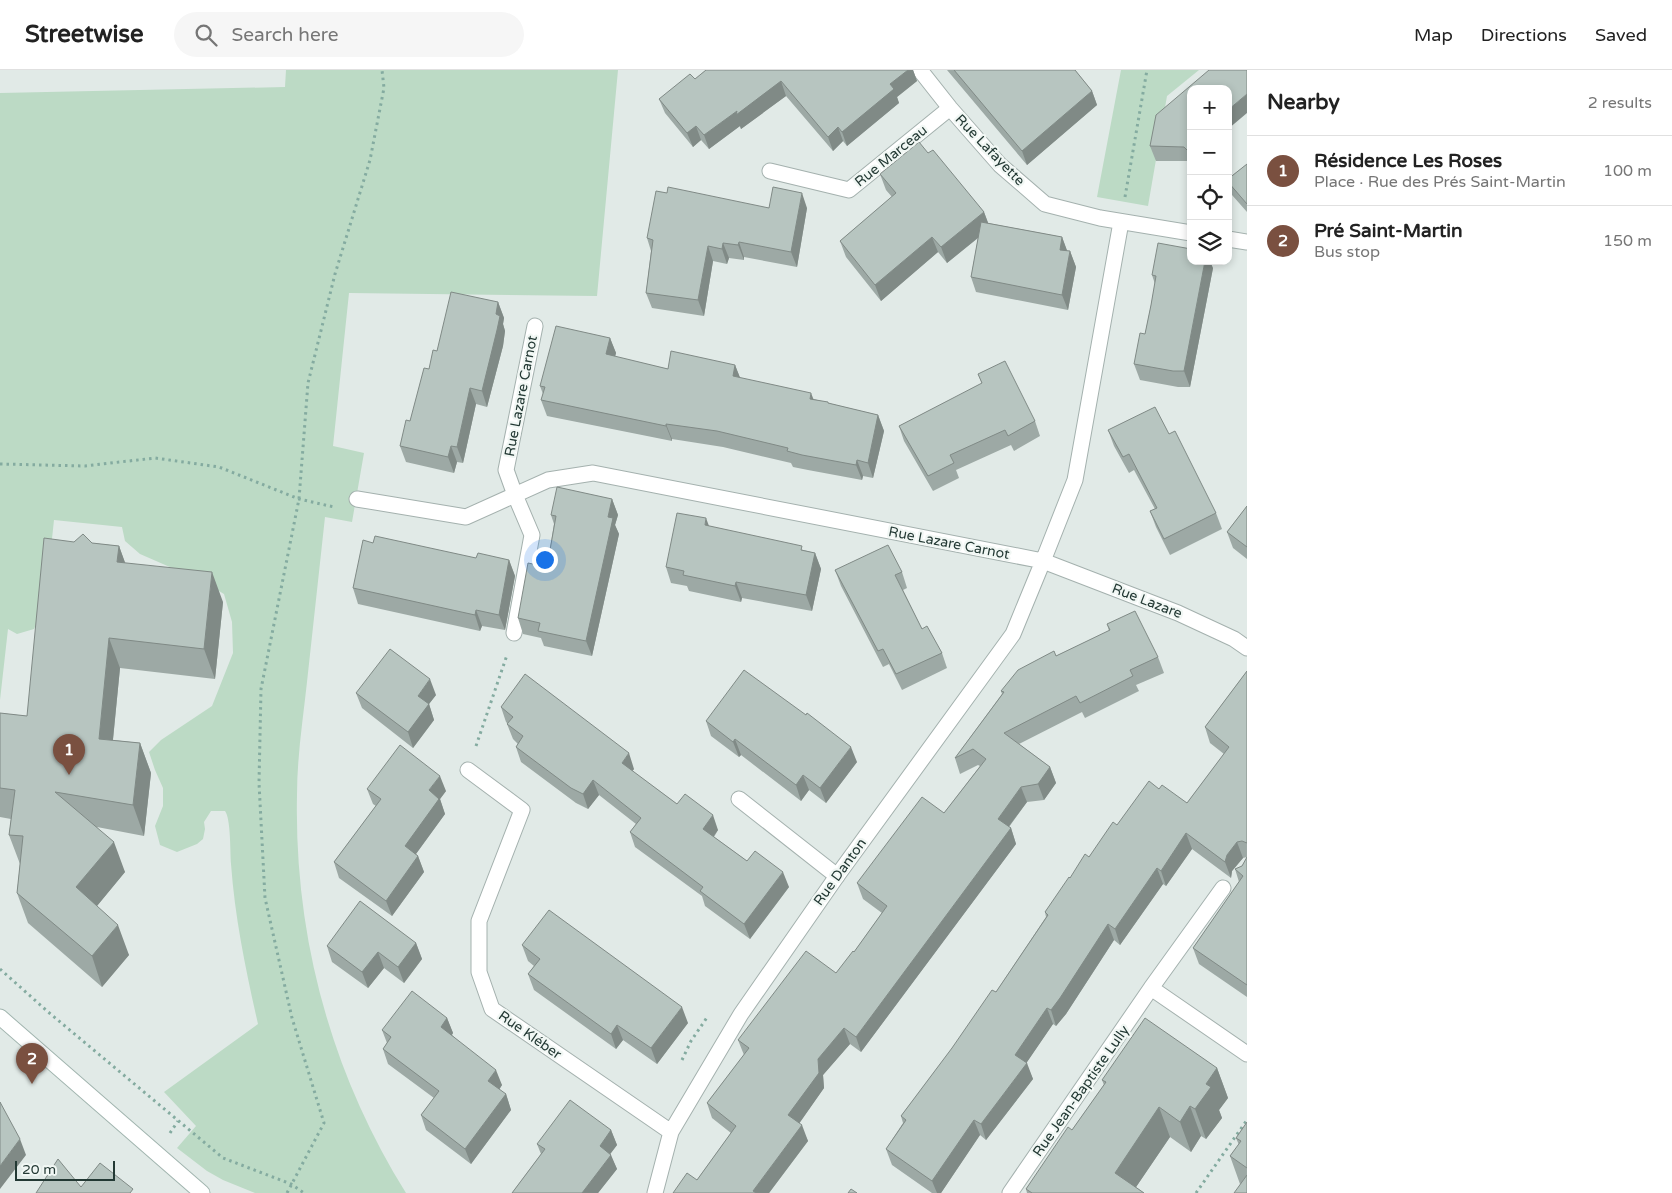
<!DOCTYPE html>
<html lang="en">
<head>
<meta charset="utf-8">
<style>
	body { margin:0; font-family:"Varela Round",sans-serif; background:#f6f6f6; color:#222 }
	.controls { position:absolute; right:15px; top:15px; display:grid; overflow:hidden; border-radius:10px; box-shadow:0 2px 8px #0003 }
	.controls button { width:45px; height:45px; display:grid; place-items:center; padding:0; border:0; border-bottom:1px solid #e0e0e0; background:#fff; color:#222; font:25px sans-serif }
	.scale { position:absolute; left:15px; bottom:12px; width:100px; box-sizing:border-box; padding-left:5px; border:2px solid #233934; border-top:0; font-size:14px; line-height:18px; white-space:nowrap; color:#233934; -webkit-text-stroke:4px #f1f7f4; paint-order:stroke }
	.you { position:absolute; left:544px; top:489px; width:18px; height:18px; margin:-12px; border:4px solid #fff; border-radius:50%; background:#1a73e8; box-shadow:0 0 0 8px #1a73e833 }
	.badge { display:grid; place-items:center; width:32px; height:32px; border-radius:50%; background:#7a5040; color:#fff; font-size:16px; font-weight:700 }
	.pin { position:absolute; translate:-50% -41px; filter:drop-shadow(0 1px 2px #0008) }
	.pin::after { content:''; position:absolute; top:26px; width:18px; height:15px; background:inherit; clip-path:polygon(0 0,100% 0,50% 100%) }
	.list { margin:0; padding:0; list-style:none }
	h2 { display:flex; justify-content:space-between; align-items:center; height:65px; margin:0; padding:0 20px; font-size:21px }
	h2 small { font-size:16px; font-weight:400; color:#767676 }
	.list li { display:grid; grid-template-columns:32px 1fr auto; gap:15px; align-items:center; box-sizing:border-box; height:70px; padding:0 20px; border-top:1px solid #e0e0e0 }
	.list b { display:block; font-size:19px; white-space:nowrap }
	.list p { margin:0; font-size:16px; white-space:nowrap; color:#767676 }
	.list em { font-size:16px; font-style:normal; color:#767676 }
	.icon { flex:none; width:28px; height:28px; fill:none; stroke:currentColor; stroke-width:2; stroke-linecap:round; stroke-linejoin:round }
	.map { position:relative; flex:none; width:1247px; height:1123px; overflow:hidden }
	header { display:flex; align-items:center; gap:30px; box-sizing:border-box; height:70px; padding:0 25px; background:#fff; border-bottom:1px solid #e0e0e0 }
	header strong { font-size:24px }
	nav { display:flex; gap:28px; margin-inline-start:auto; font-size:18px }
	.search { width:350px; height:45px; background:#f6f6f6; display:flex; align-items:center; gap:12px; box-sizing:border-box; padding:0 18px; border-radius:28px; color:#767676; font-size:19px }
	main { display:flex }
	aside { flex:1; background:#fff }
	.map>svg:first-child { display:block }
</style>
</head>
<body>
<header>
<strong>Streetwise</strong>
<div class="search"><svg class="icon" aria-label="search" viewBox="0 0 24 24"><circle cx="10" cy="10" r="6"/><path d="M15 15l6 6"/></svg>Search here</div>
<nav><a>Map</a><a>Directions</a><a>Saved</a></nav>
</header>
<main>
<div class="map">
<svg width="1247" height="1123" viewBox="0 0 1247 1123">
	<rect width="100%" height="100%" fill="#e1eae7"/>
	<path fill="#bcdac5" d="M286 0H618L597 226 349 223 333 376 364 383 352 452 325 447C319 502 313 557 307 612 303 649 297 687 297 725 294 866 331 1003 406 1123H255L223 1110 207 1101 177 1078 196 1056 164 1022 258 954C246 901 235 849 231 794 230 782 231 749 225 741H211L204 752 205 759 203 769 197 774 177 782 160 775 155 756 163 736V718L155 700 149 682 161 670 212 636 233 583 232 552 224 524 202 511 140 484 125 471 122 457 54 450 45 534 34 559 17 564 8 559 0 630V23L285 17Z
		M1121 0H1199L1167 26 1148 136 1097 127Z"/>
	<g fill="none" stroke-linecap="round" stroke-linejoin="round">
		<defs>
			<path id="lane" d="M739 729 837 806"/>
			<path id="street" d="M920 0 950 38 1000 95 1045 134 1100 148 1191 163
				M770 101 849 120 950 38
				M1228 169 1247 172
				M357 429 466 447 548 410 593 403 1043 491 1075 410 1121 152
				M514 563 532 465 515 425 506 400 535 256
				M468 700 522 740 479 851V902L492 939 671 1062
				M1151 918 1223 818
				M655 1123 671 1062 741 944 837 806 1013 564 1043 491 1178 543 1234 569 1247 578
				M1010 1123 1151 918 1247 984"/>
			<path id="secondary" d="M0 947 202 1123"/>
		</defs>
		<use href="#lane" stroke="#a4b1ae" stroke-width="17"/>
		<use href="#street" stroke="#a4b1ae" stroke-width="17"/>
		<use href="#secondary" stroke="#a1b5af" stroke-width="17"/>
		<path stroke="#84aba0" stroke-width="3" stroke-dasharray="2.5 4" stroke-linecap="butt" d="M1125 127 1147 0
			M0 394 85 396 155 388 219 397 299 429 334 437
			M476 676 507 585
			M0 899 47 941 223 1088 291 1114 304 1123
			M682 990 691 971 708 946
			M170 1063 178 1051
			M287 1123 324 1053 292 948 265 828 259 713 261 619 299 429 308 313 335 204 370 90 384 18 382 0
			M1196 1123 1247 1050"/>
		<use href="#lane" stroke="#fff" stroke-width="15"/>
		<use href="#street" stroke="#fff" stroke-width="15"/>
		<use href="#secondary" stroke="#fff" stroke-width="15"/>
	</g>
	<path fill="#9da9a5" d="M706 0H913L917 11 897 27 899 33 847 76 843 71 833 81 786 26 741 59 740 56 709 79 701 70 693 77 665 43 659 29 695 9Z
		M947 0H1075L1092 21 1097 35 1027 95Z
		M1191 19V92L1190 91H1156L1150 76Z
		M928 83 984 142 988 153 1062 167 1067 181H1070L1076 197 1068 240 976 222 971 207 978 168 947 193 938 182 881 231 846 187 840 171 892 127 886 120 880 104Z
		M1247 94V142L1232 125 1228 114V109Z
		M769 138H807L797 197 744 187V190L729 188 727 194 713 191 704 246 652 238 646 223 651 181 647 168Z
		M1213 198 1190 317H1178L1140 310 1134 294 1145 264 1151 235 1155 214 1152 205Z
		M498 232 504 248 503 254 505 261 503 276 487 337 476 334 463 393 457 392 454 403 406 392 400 376 410 351 429 299Z
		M610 268 616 283 615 287 668 299 735 295 740 308 828 333 878 345 884 361 873 408 863 406 862 410 808 400 793 397 791 393 723 377 672 369V371L547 346 541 330 543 324 540 316Z
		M978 304 1035 351 1040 366 1014 381 1011 375 956 400 959 408 933 421 904 371 899 356 982 314Z
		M1108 360 1169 364 1216 443 1222 459 1170 485 1156 457 1150 441 1155 439 1134 400 1129 403 1114 376Z
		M612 429 618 445 615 455 619 464 592 586 544 576 541 568 523 564 518 548 547 497 554 454 551 445Z
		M1247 436V489L1233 478 1227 462Z
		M709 456 815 483 821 499 812 541 742 528 741 532 689 521 687 516 671 513 666 497Z
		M92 473 119 476 125 493 223 532 215 609 120 598 113 670 140 673 151 703 144 766 97 757 125 802 97 836 129 885 102 917 28 853 17 823 20 794 9 765 11 749 0 747V643L27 646Z
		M373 473 476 488 509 490 515 506 505 560 482 556 480 561 358 534 353 518Z
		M835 500 902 502 907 518 903 520 922 559 942 583 947 598 902 620 889 594 883 597 841 516Z
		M1107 554 1158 587 1164 603 1136 615 1139 621 1085 648 1082 642 1019 674 1050 697 1056 713 1044 730 1027 732 1009 757 1011 758 1016 774 861 982 850 974 823 1005 824 1018 799 1053 808 1071 769 1123H673L697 1110 731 1063 712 1048 707 1033 744 985 738 970 836 903 854 882 882 843 863 829 857 813 944 743 980 696 978 695 960 704 955 688 1002 624 1001 621 1056 586 1109 561Z
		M1247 601V787L1243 788 1232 801 1231 808 1192 779 1166 816 1163 814 1120 875 1114 870 1066 944 1056 956 1053 954 1026 993 1033 1009 986 1070 980 1065 941 1123H932L892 1095 886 1079 903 1053 901 1046 996 922 1046 847 1045 842 1070 808 1117 755 1159 719 1187 733 1224 684 1210 673 1205 657Z
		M356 623 436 625 429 634 434 650 413 678 362 638Z
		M501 637 634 699 632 701 677 734 718 760 714 767 747 791 789 817 750 869 705 836 702 826 635 777 630 762 636 754 599 725 588 739 576 733 521 692 516 677 518 674 513 669 507 654H508L506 652Z
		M706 651 857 692 826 733 809 720 801 731 741 685 739 687 711 666Z
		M367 719 446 721 440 729 445 744 416 784 418 786 424 802 392 846 339 808 334 792 376 736 373 734Z
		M1247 787V927L1199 894 1193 878 1239 812 1235 799 1242 796Z
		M416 873 422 889 404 913 384 898 368 918 332 892 327 876Z
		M522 875 688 953 657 994 623 970 616 979 534 920 528 904 534 896 528 891Z
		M447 948 453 963 452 965 502 1015 499 1020 506 1024 511 1040 471 1094 426 1060 421 1045 434 1028 388 994 383 979 387 973 382 960Z
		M1217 998 1228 1028 1219 1040 1222 1048 1206 1069 1201 1066 1191 1082 1170 1067 1136 1117 1144 1123H1027L1026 1119 1072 1060 1104 1015 1102 1010Z
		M1247 1052V1123L1240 1114 1230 1086 1239 1075 1236 1068Z
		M611 1060 617 1075 610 1084 617 1099 598 1123H512L541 1084 537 1074Z"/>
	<path fill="#808a86" d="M908 0H913L917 11 897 27 899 33 847 76 842 62 890 14Z
		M781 11 786 26 741 59 740 56 709 79 704 65 737 41Z
		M1092 21 1097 35 1027 95 1022 81Z
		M1247 24V43L1228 59V40Z
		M696 56 701 70 693 77 687 63Z
		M838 57 843 71 833 81 828 67Z
		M802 123 807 138 797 197 791 182Z
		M984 142 990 158 947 193 941 177Z
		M932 167 938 182 881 231 875 215Z
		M1062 167 1068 183 1060 180Z
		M739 172 744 187V190L738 175Z
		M723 173 729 188 727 194 722 179Z
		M708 176 713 191 704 246 698 230Z
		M1070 181 1076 197 1068 240 1062 225Z
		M1205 191H1210L1213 198 1190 317 1184 301Z
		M498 232 504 248 503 254 505 261 503 276 487 337 482 321Z
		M610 268 616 283 611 300 606 284Z
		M735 295 741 310 733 306Z
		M470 318 476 334 463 393 457 377Z
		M811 323 817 338 810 329Z
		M878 345 884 361 873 408 868 393Z
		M666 354 672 369V371L666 356Z
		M451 376 457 392 454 403 448 387Z
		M857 390 863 406 862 410 856 395Z
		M612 429 618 445 615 455 619 464 592 586 586 571 608 447Z
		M706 448 712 464 705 455Z
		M119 476 130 506 117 492Z
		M815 483 821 499 812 541 806 525Z
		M509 490 515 506 505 560 499 545Z
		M212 502 223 532 215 609 204 579Z
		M736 512 742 528 741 532 735 516Z
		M476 540 482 556 480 561 475 545Z
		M109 568 120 598 110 699 99 669Z
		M430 609 436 625 429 634 434 650 413 678 408 662 418 626Z
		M735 669 741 685 739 687 733 672Z
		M140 673 151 703 144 766 133 735Z
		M851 677 857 692 826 733 820 718Z
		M629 683 634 699 627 708 622 693Z
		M1050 697 1056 713 1044 730 1038 714Z
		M803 705 809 720 801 731 796 715Z
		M440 706 446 721 440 729 445 744 410 792 405 776 429 720Z
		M593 710 599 725 588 739 583 724Z
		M1021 717 1027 732 1003 764 998 749Z
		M713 745 718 760 708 774 703 759Z
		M1011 758 1016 774 861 982 856 967Z
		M1186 763 1192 779 1166 816 1161 801Z
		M114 772 125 802 87 848 76 817Z
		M1237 772 1243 788 1232 801 1231 808 1225 792 1227 785Z
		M418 786 424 802 392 846 386 831Z
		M1157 798 1163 814 1120 875 1115 859Z
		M783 802 789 817 750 869 744 854Z
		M1108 854 1114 870 1066 944 1056 956 1051 940Z
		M118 855 129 885 102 917 92 886Z
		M416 873 422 889 404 913 398 897Z
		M378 882 384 898 368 918 362 902Z
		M682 937 688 953 657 994 651 978Z
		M1047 938 1053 954 1021 1001 1015 985Z
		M447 948 453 963 447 972 441 957Z
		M617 955 623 970 616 979 611 964Z
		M844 958 850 974 823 1005 824 1018 794 1061 788 1045 818 989Z
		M1027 993 1033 1009 986 1070 981 1054Z
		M1217 998 1228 1028 1219 1040 1222 1048 1206 1069 1195 1039 1206 1014Z
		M496 1000 502 1015 494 1027 488 1011Z
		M506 1024 511 1040 471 1094 465 1079Z
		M1190 1036 1201 1066 1191 1082 1180 1052Z
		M1159 1037 1170 1067 1132 1123 1115 1103Z
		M974 1050 980 1065 941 1123H937L932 1111Z
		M802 1055 808 1071 769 1123H754L753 1121Z
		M611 1060 617 1075 605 1091 600 1076Z
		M20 1069 26 1085 0 1119V1096Z
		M611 1085 617 1099 598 1123H582Z"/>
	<path fill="#b7c5c0" stroke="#808a86" d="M706 0H908L890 14 894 19 842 62 838 57 828 67 781 11 736 45 737 41 704 65 696 56 687 63 659 29 690 4 695 9Z
		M954 0H1075L1092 21 1022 81Z
		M1209 0H1247V24L1228 40V19H1191V84L1184 77 1150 76 1156 45Z
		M919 72 928 83 933 80 984 142 941 177 932 167 875 215 840 171 896 123 880 104Z
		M1247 94V134L1228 112V109Z
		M668 117 769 138 773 117 802 123 791 182 739 172 738 175 723 173 722 179 708 176 698 230 646 223 653 170 647 168 656 121 667 123Z
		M981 152 1062 167 1060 180 1070 181 1062 225 971 207Z
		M1158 173 1191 179V191H1205L1184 301H1173L1134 294 1140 263 1145 264 1151 235 1156 206 1152 205Z
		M451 222 498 232 496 244 500 246 497 260 482 321 470 318 457 377 451 376 448 387 400 376 406 350 410 351 424 298 429 299 433 280 437 281Z
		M556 256 610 268 606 284 668 299 671 281 735 295 733 306 811 323 810 329 828 332V333L878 345 868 393 857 390 856 395 802 385 787 381 788 378 717 361 666 354V356L541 330 545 317 540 316Z
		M1005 291 1035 351 1008 366 1005 360 950 385 954 393 928 406 899 356 982 313 978 304Z
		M1155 337 1169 364 1175 361 1216 443 1164 469 1150 441 1157 438 1129 384 1123 387 1108 360Z
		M557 417 612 429 608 447 613 448 586 571 538 561 540 553 518 548 528 493 547 497 556 446 551 445Z
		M1247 436V477L1227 462Z
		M677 443 706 448 705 455 802 476 801 480 815 483 806 525 736 512 735 516 683 505 684 501 666 497Z
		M83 464 92 473 119 476 117 492 212 502 204 579 109 568 99 669 140 673 133 735 55 722 114 772 76 817 118 855 92 886 17 823 23 766 9 765 15 720 0 718V643L27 646 44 468 74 472Z
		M375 466 476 488 478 483 509 490 499 545 476 540 475 545 353 518 363 470 373 473Z
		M888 475 902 502 895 505 922 559 927 556 942 583 896 604 883 579 878 581 835 500Z
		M1135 541 1158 587 1130 600 1133 606 1080 633 1076 626 1004 663 1050 697 1038 714 1021 717 998 749 1011 758 856 967 844 958 818 989 819 1003 788 1045 802 1055 753 1121 756 1123H673L687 1103 697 1110 736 1056 707 1033 749 978 738 970 806 881 836 903 853 881 854 882 887 836 857 813 922 727 944 743 986 689 973 679 955 688 1004 622 1001 621 1018 600 1054 581 1056 586 1110 560 1107 554Z
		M390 579 430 609 418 626 429 634 408 662 356 623Z
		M744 600 806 645 807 643 851 677 820 718 803 705 796 715 735 669 733 672 706 651Z
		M1247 601V773L1242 771 1237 772 1227 785 1225 792 1186 763 1161 801 1157 798 1115 859 1108 854 1060 928 1051 940 1047 938 1015 985 1027 993 981 1054 974 1050 932 1111 886 1079 906 1050 901 1046 952 978 992 920 996 922 1048 845 1045 842 1069 807 1070 808 1085 784 1089 787 1113 752 1117 755 1149 711 1159 719 1162 715 1187 733 1229 677 1205 657Z
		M525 604 629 683 622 693 677 734 685 724 713 745 703 759 747 791 755 781 783 802 744 854 700 821 703 817 630 762 641 748 593 710 583 724 571 718 516 677 523 666 507 654 513 647 501 637Z
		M400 675 440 706 429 720 439 729 405 776 418 786 386 831 334 792 381 729 367 719Z
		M1247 787V915L1193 878 1243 806 1235 799 1242 796Z
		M360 831 416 873 398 897 378 882 362 902 327 876Z
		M549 840 682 937 651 978 617 955 611 964 528 904 540 889 522 875Z
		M412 921 447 948 441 957 496 1000 488 1011 506 1024 465 1079 421 1045 439 1021 383 979 391 967 382 960Z
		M1145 948 1217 998 1206 1014 1211 1017 1195 1039 1190 1036 1180 1052 1159 1037 1115 1103 1144 1123H1032L1026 1119 1068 1057 1072 1060 1106 1012 1102 1010Z
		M570 1030 611 1060 600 1076 611 1085 582 1123H512L545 1079 537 1074Z
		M0 1032 20 1069 0 1096Z
		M1247 1052V1098L1230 1086 1241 1071 1236 1068Z
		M58 1089 81 1117 100 1093 133 1119 130 1123H36Z
		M1247 1105V1123H1234Z
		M851 1119 857 1123H848Z"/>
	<g text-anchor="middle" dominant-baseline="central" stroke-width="4.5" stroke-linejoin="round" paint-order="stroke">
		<g font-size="14" fill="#233934" stroke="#f1f7f4">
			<text transform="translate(990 80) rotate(46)">Rue Lafayette</text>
			<text transform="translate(891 86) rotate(-39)">Rue Marceau</text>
			<text transform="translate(521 326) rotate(-79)">Rue Lazare Carnot</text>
			<text transform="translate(949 473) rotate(11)">Rue Lazare Carnot</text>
			<text transform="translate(1147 531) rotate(21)">Rue Lazare</text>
			<text transform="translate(840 802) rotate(-54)">Rue Danton</text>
			<text transform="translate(530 965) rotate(35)">Rue Kléber</text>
			<text transform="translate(1081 1021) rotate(-55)">Rue Jean-Baptiste Lully</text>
		</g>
	</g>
</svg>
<div class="controls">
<button>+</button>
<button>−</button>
<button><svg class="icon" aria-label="locate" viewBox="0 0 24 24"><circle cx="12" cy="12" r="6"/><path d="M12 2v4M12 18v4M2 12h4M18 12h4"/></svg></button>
<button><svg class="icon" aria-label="layers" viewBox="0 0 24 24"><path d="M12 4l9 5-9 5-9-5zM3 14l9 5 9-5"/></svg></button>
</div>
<div class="scale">20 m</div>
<div class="you"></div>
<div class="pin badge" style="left:69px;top:705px">1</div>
<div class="pin badge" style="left:32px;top:1014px">2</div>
</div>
<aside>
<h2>Nearby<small>2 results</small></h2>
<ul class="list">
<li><span class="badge">1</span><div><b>Résidence Les Roses</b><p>Place · Rue des Prés Saint-Martin</p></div><em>100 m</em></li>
<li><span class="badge">2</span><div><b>Pré Saint-Martin</b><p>Bus stop</p></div><em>150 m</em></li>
</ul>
</aside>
</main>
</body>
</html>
